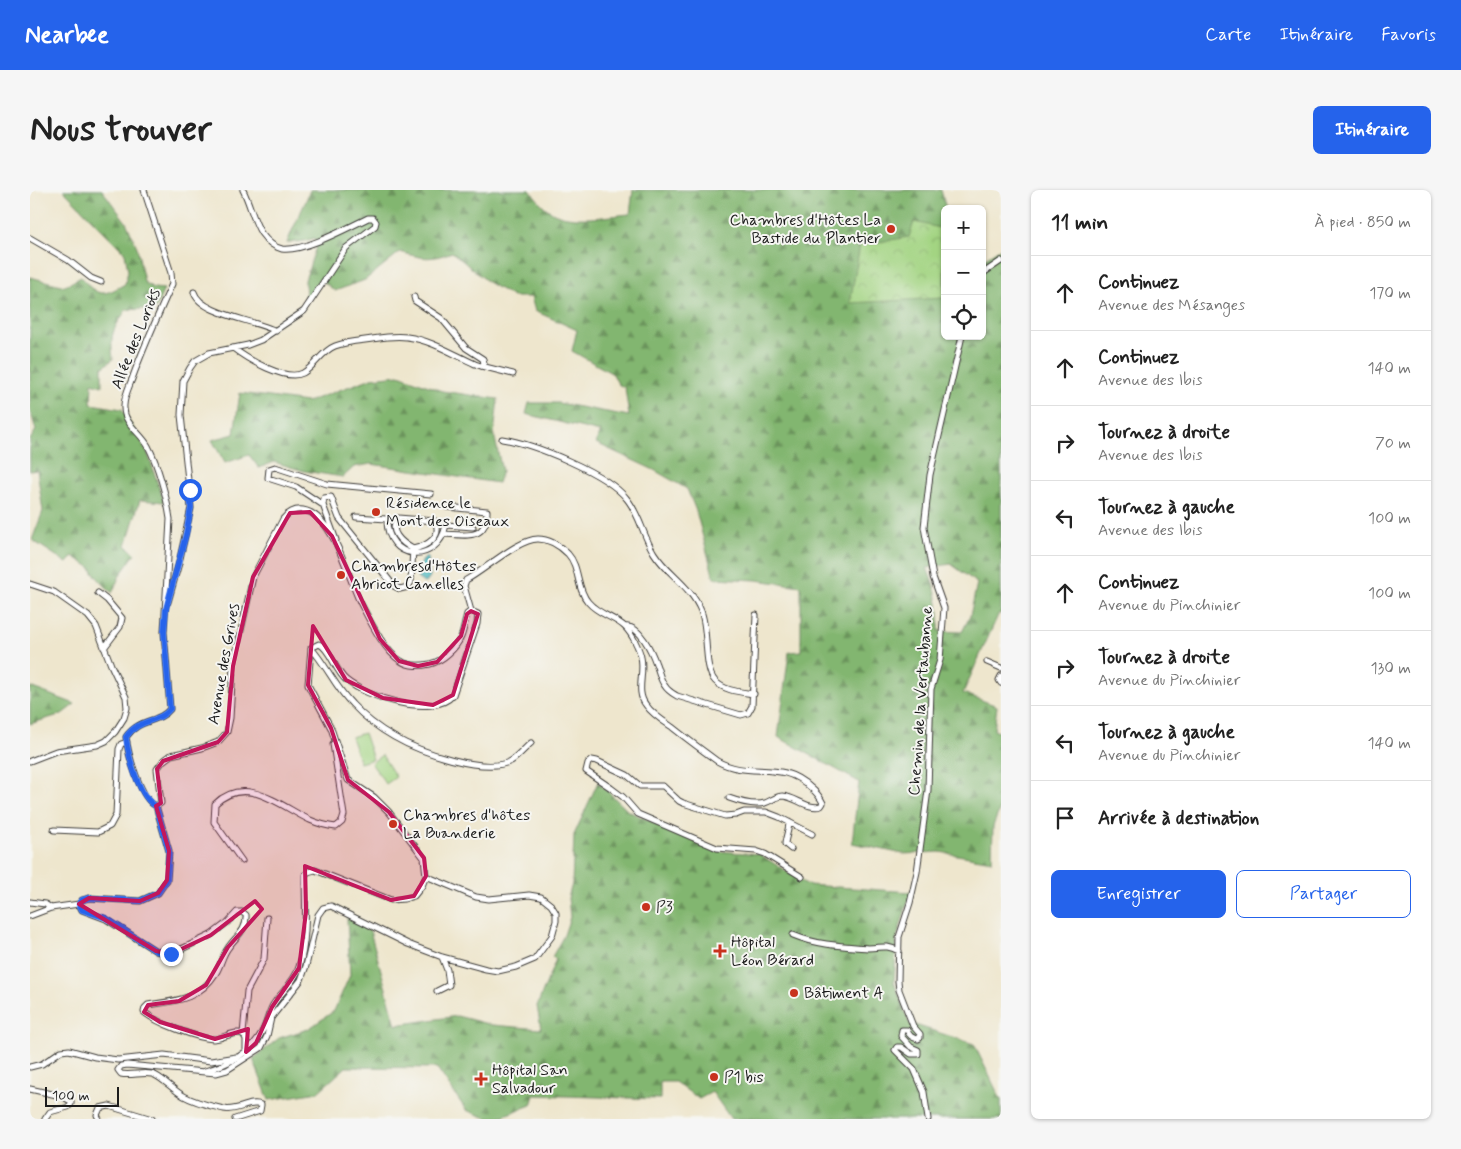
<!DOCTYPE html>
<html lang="fr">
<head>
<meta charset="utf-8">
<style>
	body { margin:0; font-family:Mynerve,sans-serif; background:#f6f6f6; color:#222 }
	.controls { position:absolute; right:15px; top:15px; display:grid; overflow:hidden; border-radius:8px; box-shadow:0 1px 4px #0004 }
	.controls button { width:45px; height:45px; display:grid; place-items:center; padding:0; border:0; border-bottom:1px solid #e0e0e0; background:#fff; color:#222; font:25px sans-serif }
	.scale { position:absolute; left:15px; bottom:12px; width:74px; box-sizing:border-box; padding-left:5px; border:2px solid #1c1c1c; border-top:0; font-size:14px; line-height:18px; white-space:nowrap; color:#1c1c1c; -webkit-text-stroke:4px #f6f6f2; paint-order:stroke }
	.stop { position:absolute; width:15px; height:15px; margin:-11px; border:4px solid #2563eb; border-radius:50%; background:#fff }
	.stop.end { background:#2563eb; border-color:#fff; box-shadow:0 1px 5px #0008 }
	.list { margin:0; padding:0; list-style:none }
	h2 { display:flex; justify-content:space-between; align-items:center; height:65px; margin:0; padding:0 20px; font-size:21px }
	h2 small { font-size:16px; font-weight:400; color:#767676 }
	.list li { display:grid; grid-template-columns:32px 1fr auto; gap:15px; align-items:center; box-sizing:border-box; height:75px; padding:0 20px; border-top:1px solid #e0e0e0 }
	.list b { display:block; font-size:19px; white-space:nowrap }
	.list p { margin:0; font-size:16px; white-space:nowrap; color:#767676 }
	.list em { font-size:16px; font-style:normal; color:#767676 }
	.actions { display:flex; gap:10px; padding:15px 20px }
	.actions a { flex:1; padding:11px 0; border:1px solid #2563eb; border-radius:8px; text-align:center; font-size:18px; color:#2563eb }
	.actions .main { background:#2563eb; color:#fff }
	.icon { flex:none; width:28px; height:28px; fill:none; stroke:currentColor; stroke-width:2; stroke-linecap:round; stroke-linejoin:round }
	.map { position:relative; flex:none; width:971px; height:929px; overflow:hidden; border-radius:8px }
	header { display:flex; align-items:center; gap:30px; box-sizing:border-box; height:70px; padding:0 25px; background:#2563eb; color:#fff }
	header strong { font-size:24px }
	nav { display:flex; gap:28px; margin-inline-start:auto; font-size:18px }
	.intro { display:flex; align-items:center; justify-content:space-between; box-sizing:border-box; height:120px; padding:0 30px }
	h1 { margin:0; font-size:35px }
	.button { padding:12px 22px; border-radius:8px; background:#2563eb; color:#fff; font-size:18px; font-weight:700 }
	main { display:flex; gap:30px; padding:0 30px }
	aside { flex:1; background:#fff; border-radius:8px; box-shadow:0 1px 4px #0004 }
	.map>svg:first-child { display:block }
</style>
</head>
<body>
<header>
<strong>Nearbee</strong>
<nav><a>Carte</a><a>Itinéraire</a><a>Favoris</a></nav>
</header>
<div class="intro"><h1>Nous trouver</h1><a class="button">Itinéraire</a></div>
<main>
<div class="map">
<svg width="971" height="929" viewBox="0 0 971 929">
	<defs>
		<pattern id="forest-firs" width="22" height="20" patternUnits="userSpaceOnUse" patternTransform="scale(1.25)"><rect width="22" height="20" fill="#82b670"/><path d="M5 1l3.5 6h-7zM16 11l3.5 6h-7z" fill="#6a935b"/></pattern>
		<pattern id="park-crowns" width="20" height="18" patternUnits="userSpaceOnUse" patternTransform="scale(1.25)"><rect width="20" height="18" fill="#a3d482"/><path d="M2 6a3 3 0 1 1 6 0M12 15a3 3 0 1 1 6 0" fill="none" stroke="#8cb570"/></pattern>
		<pattern id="water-waves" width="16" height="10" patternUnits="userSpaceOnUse" patternTransform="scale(1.25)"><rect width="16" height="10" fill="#46b6bd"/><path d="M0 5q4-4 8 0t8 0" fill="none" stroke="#3a9399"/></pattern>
	</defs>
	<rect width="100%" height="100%" fill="#f6f6f2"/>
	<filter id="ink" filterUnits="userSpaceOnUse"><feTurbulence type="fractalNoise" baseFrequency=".02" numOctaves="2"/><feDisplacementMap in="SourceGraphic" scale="10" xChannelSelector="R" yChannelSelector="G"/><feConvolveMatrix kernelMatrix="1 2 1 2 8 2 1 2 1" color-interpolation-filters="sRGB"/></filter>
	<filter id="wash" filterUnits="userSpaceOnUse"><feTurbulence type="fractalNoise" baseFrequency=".0096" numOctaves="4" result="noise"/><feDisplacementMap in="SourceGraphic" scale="20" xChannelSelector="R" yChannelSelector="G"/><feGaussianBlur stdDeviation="1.12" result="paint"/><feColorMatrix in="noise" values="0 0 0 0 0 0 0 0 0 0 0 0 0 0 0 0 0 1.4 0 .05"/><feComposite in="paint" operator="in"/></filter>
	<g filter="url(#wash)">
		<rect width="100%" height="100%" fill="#eee6cd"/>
		<path fill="url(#forest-firs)" stroke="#4f6946" fill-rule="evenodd" d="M33 0H72L96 32 107 57 114 92 123 98 134 99 126 118 96 120C82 141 80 144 83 169L72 178V196L62 193 61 214 92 219 117 261 134 312 110 310 96 355 105 364 90 385 82 403 64 384 61 378 43 366 37 373 2 350 13 321 7 280 0 281V250L6 240 0 220V87L35 96 51 87C68 107 72 107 95 94L98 81 95 63Z
			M280 0H500C505 6 510 13 516 18 536 35 575 26 600 24L603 0H911L916 19H915V146H952V70L971 58V424L969 423 933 503 967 516 964 540 971 543V616L963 636 962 671 910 662 873 664 822 653 829 592 748 547 759 462 771 461V396L726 390 684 388 666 321 657 299 624 280 566 253 570 242 496 224 499 213H528L599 226 595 198 588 194 583 184 542 161 547 140 505 121 501 107H483L458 92 422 62C399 71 392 68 370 62L335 90 305 101 290 89 276 110 275 90 286 57 285 48 274 51 257 53C264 34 274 18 280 0ZM921 374 947 393 940 426 932 442 909 441C910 414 907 402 897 378Z
			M369 185 412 201 468 209 464 244 472 281 468 293 341 274 324 277 313 287 274 281 244 272 229 278 219 265 195 273 182 250 204 244 210 203 277 212 342 188Z
			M0 497 45 514 32 524 0 534Z
			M568 592 598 621 686 661 729 664 778 695 881 702 867 747 864 792 879 833 944 854 971 910V929H701L682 902 669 909 645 892H630V909L504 905 501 915 464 929H459L436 920 407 878 316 877 288 902 239 910 223 869 249 848 278 839 304 821 320 785 317 728 340 741 366 835 427 826 462 835 511 839 507 816 526 769 522 767 534 745 540 727 538 708 542 694 544 645Z"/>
		<path fill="url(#park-crowns)" stroke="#60784f" d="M884 32 915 39 914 108 820 113 830 55 879 47Z"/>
		<path fill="#a3d482" stroke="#60784f" d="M334 543 343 569 330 573 321 547Z
			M352 565 366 587 356 594 341 573Z"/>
		<path fill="url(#water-waves)" stroke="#31696c" d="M396 366 398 367 400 386 397 392 394 393 387 388 391 373Z"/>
	</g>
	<g filter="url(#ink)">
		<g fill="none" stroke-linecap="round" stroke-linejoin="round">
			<defs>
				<path id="minor" d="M114 0 141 83 142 94C128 125 114 156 102 189 99 197 93 209 94 218 94 234 111 243 118 256 128 275 137 308 140 329L134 442 140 519C129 533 109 528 96 547 98 563 110 609 126 616
					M0 48 38 70 61 88 71 92
					M952 84 971 71
					M164 102C170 124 225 130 246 141
					M203 158C217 169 256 192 273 183 285 176 292 161 305 156 315 152 326 151 335 150 350 148 363 145 377 147 401 150 423 164 445 174L451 176 454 174 453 169 436 158 411 128 385 111 384 107
					M451 176 483 184
					M472 249C504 254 577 283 597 309 610 325 613 346 624 363 637 384 661 396 671 421 679 440 673 478 685 491 694 501 711 502 724 504
					M293 315 266 297 238 288 239 279 245 277 297 294 401 304
					M326 327 357 329C356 371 408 376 416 335L443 337
					M414 344C436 345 457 351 457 321L417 317
					M306 350 293 315 294 308 301 307 309 328 364 396 370 399 378 397 381 392 383 359C397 356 413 347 405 331L368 328C357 341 372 353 383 359
					M0 394 24 402 58 426 66 436 81 475 96 507 97 518 94 528 85 542 76 551 67 555 26 561 0 571
					M68 403 77 410 92 428 90 437 74 458
					M138 412 149 373 161 318 151 225 153 191 160 178 165 171 179 163 218 155 231 150 274 121 316 58 345 36 346 32 343 28H338C317 38 274 62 252 59 243 57 236 50 231 43 223 30 220 14 213 0
					M441 421 434 396 436 390C455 380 488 349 508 349 520 349 530 356 538 364 550 377 546 398 558 412 569 425 585 427 595 437 602 444 609 458 611 467 615 483 605 502 616 515 622 524 633 531 642 537 657 549 672 560 687 571 721 590 750 568 781 598 786 602 790 607 793 613L791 616C778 620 766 607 753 606 746 606 741 611 735 613 724 616 710 612 699 608
					M595 437C609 434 622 462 626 474 629 481 630 490 635 496 638 501 642 503 647 506L711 525 718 523 722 516 726 425
					M281 458C297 476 305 497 322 514 334 527 348 538 364 547 388 561 455 585 481 571 487 568 495 558 501 553
					M957 472 971 478
					M971 486 969 490 971 493
					M126 616 131 613 127 579 133 571 141 565 172 558 188 552 197 542 200 528 203 476 223 387 253 329C258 323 265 319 273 320 304 325 318 388 330 412 339 429 354 461 371 471 380 477 390 476 400 474 413 471 426 458 431 447 434 440 435 431 437 424L441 421 448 424 447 434 423 505C403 529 336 507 316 490 305 481 300 458 289 454L281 458
					M126 616 139 661 137 690 128 703 110 711 59 708 52 710 49 714 52 720 76 729 126 761 141 764 181 745 198 732 207 722H212L216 725C217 741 206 746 198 758 192 766 191 775 186 783 169 810 146 811 118 815L115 818 114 822C127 833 166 848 183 849 193 849 204 840 213 844
					M759 632C759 640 755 649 755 654L761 659
					M24 640 68 642 80 636 86 625 89 559 91 554 97 552
					M212 671 184 632 185 614C216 584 250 616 280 630 289 634 297 636 306 637L312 632 314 625 303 554
					M772 687 735 664 726 661 687 658 608 624 593 607 581 598 556 581 558 573 562 570 567 571 597 585 610 596H633L649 611 653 613 695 626 706 625 714 622H736L749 627 782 644
					M0 712 15 714 21 718
					M0 726 21 718 49 714
					M763 745C787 755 812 756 838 758 852 758 855 754 869 761
					M407 801 419 795 417 780 412 767
					M216 862V849L213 844 217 801 234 769 237 728
					M0 877 12 874 31 861 39 860 65 867 88 870 134 865 181 871 206 867
					M175 881C199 874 222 863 233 840 237 832 239 822 243 815 251 802 265 792 269 777 278 748 275 715 275 685L278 682 285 680 361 710 374 709 384 706 392 696 396 686 394 668 359 622 344 607 318 590 301 538 278 495 281 458
					M0 899 31 906 41 911V914L38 917 20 922 15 929
					M69 929 67 925 70 918 79 916 122 929
					M205 929 230 921 231 915C220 910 207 922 194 919 181 916 166 913 154 906 144 901 131 886 122 884 112 882 101 886 91 884L88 880 91 876 97 875 186 883 197 880 231 858 237 846 241 828 271 790 276 776 288 725 293 718 301 716 378 754 412 767 456 779 468 781 486 777 505 769 522 746 526 731V723L521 715 511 707 499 705 459 709 446 707 396 686
					M898 929 894 902 884 879 865 860 867 857H871L881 864H888V860L881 857 871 846 872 840H877C879 846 882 848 888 849L890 848V844L883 836 869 800 868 791 869 747 880 713 887 682 898 600 901 499 910 470 914 418 903 387 894 337 900 285 932 146"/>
			</defs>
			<use href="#minor" stroke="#3c3a37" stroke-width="7"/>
			<use href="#minor" stroke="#fff" stroke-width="5"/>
		</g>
	</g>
	<g fill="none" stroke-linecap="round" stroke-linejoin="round" filter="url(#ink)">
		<path stroke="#2563eb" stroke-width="6" d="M141 764 126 761 76 728 52 720 49 714 52 710 59 708 110 711 128 703 137 690 139 661 126 616C109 609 98 564 96 547 109 528 129 533 140 519L134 442 136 419 156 344 161 318 160 300"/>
	</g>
	<path fill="#c2185b" fill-opacity="0.2" stroke="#c2185b" stroke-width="4" stroke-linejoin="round" d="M280 322 302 346 350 449 369 471 388 476 407 472 431 446 437 424 441 421 448 424 423 505 403 515 353 508 316 490 283 436 278 495 301 538 318 590 359 622 394 668 396 686 384 706 361 710 275 676 276 722 269 778 242 817 226 853 216 862 218 839 185 849 130 832 114 822 118 815 149 811 176 795 198 757 232 719 225 711 181 745 141 764 126 761 49 714 59 708 110 711 128 703 137 690 139 661 126 616 131 613 127 579 133 571 188 552 197 542 203 476 223 387 260 323Z"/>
	<g fill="#c8321e" stroke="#f6f6f2" stroke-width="2">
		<circle cx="861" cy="39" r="5"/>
		<circle cx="346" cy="322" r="5"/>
		<circle cx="311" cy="385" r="5"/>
		<circle cx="363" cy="634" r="5"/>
		<circle cx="616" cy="717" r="5"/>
		<path d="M687.5 753.5h5v5h5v5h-5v5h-5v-5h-5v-5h5z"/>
		<circle cx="764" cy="803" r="5"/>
		<circle cx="684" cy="887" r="5"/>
		<path d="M448.5 881.5h5v5h5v5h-5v5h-5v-5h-5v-5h5z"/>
	</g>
	<g text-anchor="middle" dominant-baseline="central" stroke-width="4" stroke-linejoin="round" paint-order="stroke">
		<g font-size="16" fill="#1c1c1c" stroke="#f6f6f2" text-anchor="start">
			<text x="851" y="30" text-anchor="end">Chambres d'Hôtes La<tspan x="851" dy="18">Bastide du Plantier</tspan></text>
			<text x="356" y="313">Résidence le<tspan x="356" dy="18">Mont des Oiseaux</tspan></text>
			<text x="321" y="376">Chambresd'Hôtes<tspan x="321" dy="18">Abricot Canelles</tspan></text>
			<text x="373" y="625">Chambres d'hôtes<tspan x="373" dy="18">La Buanderie</tspan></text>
			<text x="626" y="717">P3</text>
			<text x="701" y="752">Hôpital<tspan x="701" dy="18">Léon Bérard</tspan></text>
			<text x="774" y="803">Bâtiment A</text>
			<text x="462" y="880">Hôpital San<tspan x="462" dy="18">Salvadour</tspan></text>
			<text x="694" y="887">P1 bis</text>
		</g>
		<g font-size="16" fill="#1c1c1c" stroke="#f6f6f2">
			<text transform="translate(106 149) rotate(-68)">Allée des Loriots</text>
			<text transform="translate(194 474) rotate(-80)">Avenue des Grives</text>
			<text transform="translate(891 511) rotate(-86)">Chemin de la Vertaubanne</text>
		</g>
	</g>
</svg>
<div class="controls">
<button>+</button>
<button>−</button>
<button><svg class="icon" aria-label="locate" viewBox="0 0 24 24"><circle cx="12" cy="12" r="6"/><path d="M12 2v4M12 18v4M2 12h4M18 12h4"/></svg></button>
</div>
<div class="scale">100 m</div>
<div class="stop" style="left:160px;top:300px"></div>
<div class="stop end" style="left:141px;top:764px"></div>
</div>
<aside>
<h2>11 min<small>À pied · 850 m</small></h2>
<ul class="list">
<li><svg class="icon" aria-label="ahead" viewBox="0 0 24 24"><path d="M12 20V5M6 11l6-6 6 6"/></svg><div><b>Continuez</b><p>Avenue des Mésanges</p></div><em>170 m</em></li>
<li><svg class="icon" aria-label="ahead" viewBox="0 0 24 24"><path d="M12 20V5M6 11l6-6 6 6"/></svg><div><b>Continuez</b><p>Avenue des Ibis</p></div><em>140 m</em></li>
<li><svg class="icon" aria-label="right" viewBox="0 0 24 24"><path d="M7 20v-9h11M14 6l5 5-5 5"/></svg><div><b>Tournez à droite</b><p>Avenue des Ibis</p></div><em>70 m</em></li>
<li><svg class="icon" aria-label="left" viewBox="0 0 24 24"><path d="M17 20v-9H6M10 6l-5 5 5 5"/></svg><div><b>Tournez à gauche</b><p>Avenue des Ibis</p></div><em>100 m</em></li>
<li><svg class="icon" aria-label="ahead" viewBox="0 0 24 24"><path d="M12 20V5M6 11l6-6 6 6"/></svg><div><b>Continuez</b><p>Avenue du Pinchinier</p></div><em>100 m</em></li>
<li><svg class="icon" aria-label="right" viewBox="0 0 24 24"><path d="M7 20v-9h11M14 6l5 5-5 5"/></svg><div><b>Tournez à droite</b><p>Avenue du Pinchinier</p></div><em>130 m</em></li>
<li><svg class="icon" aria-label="left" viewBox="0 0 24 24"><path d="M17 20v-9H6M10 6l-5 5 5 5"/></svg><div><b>Tournez à gauche</b><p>Avenue du Pinchinier</p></div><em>140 m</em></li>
<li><svg class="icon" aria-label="arrive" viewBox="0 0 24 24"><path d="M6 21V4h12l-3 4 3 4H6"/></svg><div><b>Arrivée à destination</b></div></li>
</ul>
<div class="actions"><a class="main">Enregistrer</a><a>Partager</a></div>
</aside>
</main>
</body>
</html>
